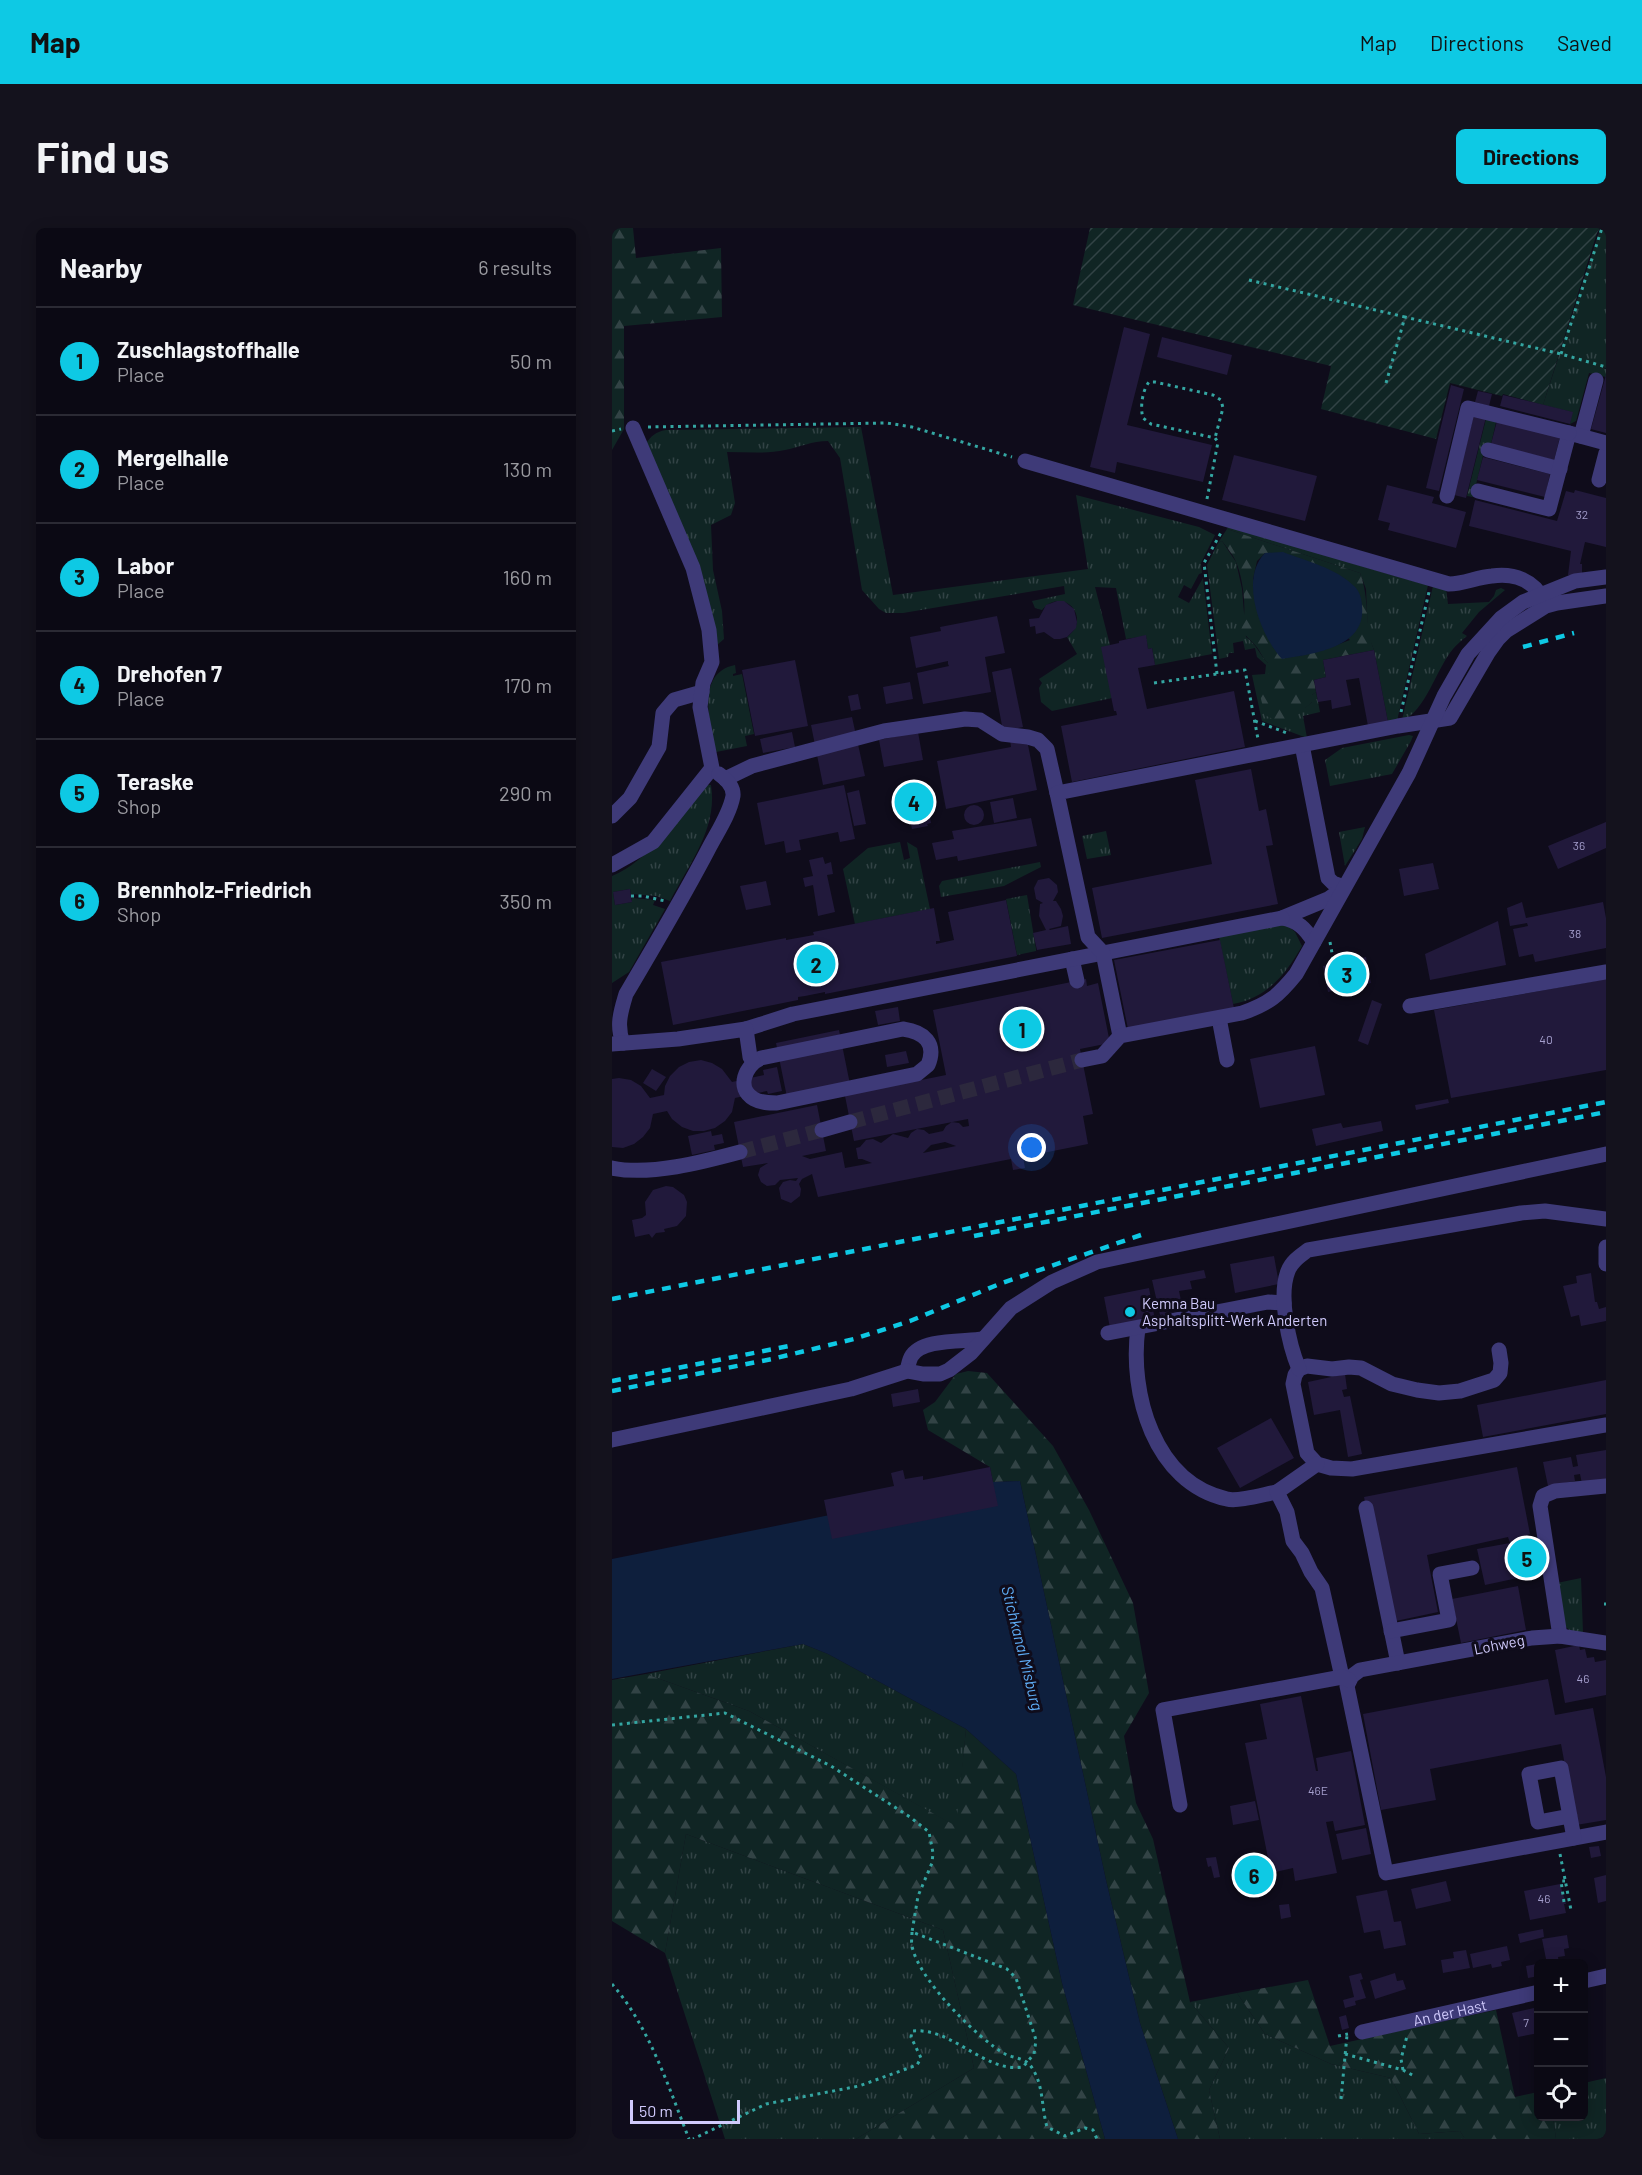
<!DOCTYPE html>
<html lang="en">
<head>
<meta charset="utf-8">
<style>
	body { margin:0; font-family:Barlow,sans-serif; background:#14121d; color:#f1f3f6 }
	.controls { position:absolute; right:18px; bottom:18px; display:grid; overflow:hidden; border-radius:9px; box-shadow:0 3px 15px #0003 }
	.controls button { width:54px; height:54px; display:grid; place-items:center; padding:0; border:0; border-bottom:2px solid #2b2a34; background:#0b0914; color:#f1f3f6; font:30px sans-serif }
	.scale { position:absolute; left:18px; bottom:15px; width:110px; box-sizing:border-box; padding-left:6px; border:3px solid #d0cafc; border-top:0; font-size:16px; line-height:21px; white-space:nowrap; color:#d0cafc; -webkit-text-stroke:4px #0f0c1b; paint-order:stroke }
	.you { position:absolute; left:420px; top:920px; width:21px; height:21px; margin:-15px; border:4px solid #fff; border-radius:50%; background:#1a73e8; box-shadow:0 0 0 9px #1a73e833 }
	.badge { display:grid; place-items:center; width:39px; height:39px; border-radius:50%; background:#0ec9e4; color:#111; font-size:20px; font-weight:700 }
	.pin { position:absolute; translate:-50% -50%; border:3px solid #fff; box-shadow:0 2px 6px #0006 }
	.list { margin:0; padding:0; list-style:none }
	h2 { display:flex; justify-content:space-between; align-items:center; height:78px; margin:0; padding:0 24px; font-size:26px }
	h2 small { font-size:20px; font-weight:400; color:#9a9aa0 }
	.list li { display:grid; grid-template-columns:39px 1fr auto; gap:18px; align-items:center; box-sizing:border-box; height:108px; padding:0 24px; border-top:2px solid #2b2a34 }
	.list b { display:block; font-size:22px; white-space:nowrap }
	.list p { margin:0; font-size:20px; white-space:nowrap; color:#9a9aa0 }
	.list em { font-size:20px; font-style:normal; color:#9a9aa0 }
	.icon { flex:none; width:33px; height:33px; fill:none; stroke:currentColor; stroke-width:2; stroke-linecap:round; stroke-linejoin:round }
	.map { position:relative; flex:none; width:994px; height:1911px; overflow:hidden; border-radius:9px }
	header { display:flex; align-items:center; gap:36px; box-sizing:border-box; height:84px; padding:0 30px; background:#0ec9e4; color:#111 }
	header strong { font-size:28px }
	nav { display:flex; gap:33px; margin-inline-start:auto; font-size:21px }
	.intro { display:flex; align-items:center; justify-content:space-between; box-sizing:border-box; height:144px; padding:0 36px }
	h1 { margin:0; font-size:42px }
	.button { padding:15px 27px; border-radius:9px; background:#0ec9e4; color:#111; font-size:21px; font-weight:700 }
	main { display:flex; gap:36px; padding:0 36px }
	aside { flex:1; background:#0b0914; border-radius:9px; box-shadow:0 3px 15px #0003 }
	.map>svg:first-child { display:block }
</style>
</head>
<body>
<header>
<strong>Map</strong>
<nav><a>Map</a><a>Directions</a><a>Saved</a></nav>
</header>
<div class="intro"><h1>Find us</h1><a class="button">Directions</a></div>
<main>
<aside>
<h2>Nearby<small>6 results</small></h2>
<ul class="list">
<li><span class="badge">1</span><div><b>Zuschlagstoffhalle</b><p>Place</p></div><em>50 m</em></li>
<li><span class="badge">2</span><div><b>Mergelhalle</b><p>Place</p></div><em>130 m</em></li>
<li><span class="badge">3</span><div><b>Labor</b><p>Place</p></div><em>160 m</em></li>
<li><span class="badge">4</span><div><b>Drehofen 7</b><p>Place</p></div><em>170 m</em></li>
<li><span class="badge">5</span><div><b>Teraske</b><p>Shop</p></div><em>290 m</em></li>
<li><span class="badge">6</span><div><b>Brennholz-Friedrich</b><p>Shop</p></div><em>350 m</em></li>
</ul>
</aside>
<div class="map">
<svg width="994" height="1911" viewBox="0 0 994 1911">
	<defs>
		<pattern id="grass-tufts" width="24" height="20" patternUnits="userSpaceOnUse" patternTransform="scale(1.5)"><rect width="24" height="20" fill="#102524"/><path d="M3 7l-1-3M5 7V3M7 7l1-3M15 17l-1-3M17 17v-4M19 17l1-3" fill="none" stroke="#324345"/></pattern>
		<pattern id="forest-firs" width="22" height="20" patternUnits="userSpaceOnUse" patternTransform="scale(1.5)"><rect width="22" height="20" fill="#102524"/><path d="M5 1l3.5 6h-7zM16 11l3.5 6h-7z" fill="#324345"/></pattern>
		<pattern id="garden-furrows" width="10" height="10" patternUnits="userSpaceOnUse" patternTransform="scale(1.5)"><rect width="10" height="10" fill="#102524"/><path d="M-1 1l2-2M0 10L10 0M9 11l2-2" fill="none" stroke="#324345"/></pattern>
	</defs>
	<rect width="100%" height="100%" fill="#0f0c1b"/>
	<path fill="url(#grass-tufts)" d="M988 1 994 3V140L989 139 994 141V149L977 145 964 193 958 196 960 184 931 177Z
		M874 191 884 194 879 216 874 215 861 269 855 268Z
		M249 199 281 367 476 341 464 267 587 299 603 307 589 335 590 345 587 346 579 361 572 357 566 369 577 375 591 350 600 426 543 437 540 420 536 421 534 408 514 411 504 360 483 359 498 417 500 470 440 483 429 474 427 460 430 455 427 451 465 426 455 409C481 390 451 357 430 382L423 380 420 373 453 366 452 358 291 385H274L267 381 250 362 228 230 216 213C199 213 189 219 173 222 154 226 135 224 115 224L123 275 119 287 99 297 101 342 110 383 112 411 105 417 33 217C39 208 43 204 54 202Z
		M617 297C684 317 749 340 816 357L785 493 776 494 762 422 756 407 754 361 748 345 615 301Z
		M610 313 624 334 630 361 634 409C645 417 647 426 656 435V447L693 480 700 474V467L704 464 708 484 691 488 695 510 650 493 640 447 653 446 654 437 645 429 643 420 633 422 631 413 621 415 622 425H617L616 429 607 431 595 337 606 315Z
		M821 358 834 361 836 376 877 374 882 368 884 362 889 360 893 362 867 384 850 405 855 408C850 412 845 416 841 421 825 439 813 485 790 492Z
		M123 437 124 445 121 446V448L130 446 142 506 133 508 135 518 104 524C98 497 83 445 123 437Z
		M797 507 801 508 799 513 780 546 718 558 713 532 730 520Z
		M92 557H99C106 600 77 636 58 673L44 668 19 666 18 661 1 664 3 677 20 674V670L43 672 41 677 53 681 17 744 0 755V648C36 634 68 587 92 557Z
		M753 599 750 611 733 638 727 604Z
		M494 603 499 627 475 631 470 608Z
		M288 614 292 632 298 630 295 614 305 620 318 681 243 696 231 641 256 620Z
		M428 634 429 639 392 658 329 669 327 658 330 653Z
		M415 667 424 721V723L405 727 394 671Z
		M674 696 683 704 690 718C674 746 655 770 621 776L607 709Z
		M969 1350 971 1405C962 1403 956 1404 951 1395L945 1355Z
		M191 1416 216 1426 354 1501 345 1599 137 1483 34 1446Z
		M74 1606 331 1702 362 1840 244 1911H113L53 1725Z
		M625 1765 653 1806 719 1836 779 1850 807 1906 848 1903 853 1911H608L597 1862 617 1820 578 1774Z
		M994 1850V1911H944L941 1889 972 1888V1855Z"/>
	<path fill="url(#forest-firs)" fill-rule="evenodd" d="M0 0H21L24 30 109 20 110 89 12 98V201L0 222Z
		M615 301 748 345C758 371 752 397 762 422L711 432 714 449 702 452 704 464 700 467V474C686 487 671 499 653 487L646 459 651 451 656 447V435C649 428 648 422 643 417 638 411 633 408 629 401 636 386 631 349 624 334 621 326 615 320 610 313L606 315ZM653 325 738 412 714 421 687 428 641 351 645 333Z
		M356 1143 375 1145 441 1218 477 1282 521 1375 537 1465 512 1508 524 1575 541 1611 578 1774 617 1820 597 1862 608 1911H566L528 1795 494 1652 408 1253 381 1254 378 1239 316 1202 311 1182 323 1174 344 1146Z
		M34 1446 137 1483 344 1598 354 1501 404 1546 450 1755 493 1911H244L362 1840 331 1702 74 1606 53 1725 0 1693V1452Z
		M696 1752 718 1818 884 1782 903 1869 926 1864 927 1888 941 1889 944 1911H853L848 1903 807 1906 779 1850 719 1836 653 1806 625 1765Z"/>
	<path fill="url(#garden-furrows)" d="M478 0H988L985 5 931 177 891 166 890 168 838 155 824 211 709 181 719 138 461 77Z"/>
	<path fill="#0e1f3d" d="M671 324C694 333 724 340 742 358 748 363 750 372 750 379 754 420 700 426 670 431 648 407 627 351 653 325Z
		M408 1253 494 1652 528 1795 566 1911H493L450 1755 404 1546 354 1501 216 1426 191 1416 0 1451V1331L381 1254Z"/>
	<path fill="#21193b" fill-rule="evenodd" d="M512 99 538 106 515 197 600 217 591 254 505 234 503 245 478 239Z
		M550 109 620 127 615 147 545 129Z
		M994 147V205L979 201Z
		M839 157 852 161 827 263 814 260Z
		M866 163 880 166 877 178 863 174Z
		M891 167 961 184 958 196 888 178Z
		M862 186 874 189 854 270 842 267Z
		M885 193 948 209 942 232 879 216Z
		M622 227 705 248 693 293 610 272Z
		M871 229 938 246 933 269 865 252Z
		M775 257 822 269 820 275 854 284 844 320 776 302 778 295 766 292Z
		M963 262 994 270V319L973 314 968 336H970V347H956L959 323 857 298 863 272 945 293 954 263 962 265Z
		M445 373H452L462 381 465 394 464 400 455 409 448 411H442L432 404 424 406 423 398 418 399 417 391 427 390 434 377Z
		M385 388 393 425 373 429 379 464 311 476 305 445 337 438 336 436V433L304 440 298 409 329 403 328 399Z
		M534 407 536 421 540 420 543 437 526 440 535 481 622 463 633 519 460 554 449 498 505 487 504 483H502L489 419 507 415V413Z
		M762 422 776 494 756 498 747 450 734 452 739 477 720 481 719 472 706 474 702 452 714 449 711 432Z
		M183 432 196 498 143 508 130 442Z
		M399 440 411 499 391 503 380 444Z
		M298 454 301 471 274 476 271 459Z
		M246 466 249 481 239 483 236 468Z
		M240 489 253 548 211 557 199 497Z
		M180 504 183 519 151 525 148 511Z
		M306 504 311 532 272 539 267 512Z
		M414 507 425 562 334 581 325 533 399 519 398 511Z
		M639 541 647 583 654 581 661 617 654 618 666 676 490 710 480 660 600 636 583 552Z
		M232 557 243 611 228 614 226 604 187 612 189 622 174 625 172 613 153 617 145 575Z
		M247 562 254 596 242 598 235 565Z
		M313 563 319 595 315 596 316 598 300 601 296 584 291 585 288 568Z
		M401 570 405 590 382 595 378 574Z
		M352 587a10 10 0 1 1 20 0a10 10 0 1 1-20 0Z
		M419 590 425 618 346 633 345 628 324 632 320 615 342 611 340 603Z
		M994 594V620L946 641 936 618Z
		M211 629 213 636 219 634 221 646 215 647 223 684 206 688 201 657 193 659 191 650 201 648 197 632Z
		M821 635 827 661 792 668 787 641Z
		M437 650 445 657 446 664 441 673H444L449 681 451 688 449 698 437 701 438 702 456 698 459 716 425 722 421 705 434 702 427 688 428 676 431 675 424 671 422 660 426 652Z
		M154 653 159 677 134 682 128 658Z
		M18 661 20 674 3 677 1 664Z
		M394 672 405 728 213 766V764L193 768 186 769V772L61 797 49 734 174 710V712L202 707 201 704 322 680 328 713H324V716L342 712 336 684Z
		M910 674 914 690 991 674 994 690V720L923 734 921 726 907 729 901 701 916 698 915 695 898 698 895 680Z
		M886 693 894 737 818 752 813 726Z
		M608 712 624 790 518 811 502 732Z
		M754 729 759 755 716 764 711 738Z
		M474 751 475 758 486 755 498 815 468 821 481 886 471 888 476 916 411 929 413 940 401 942 399 931 206 969 200 946 190 951 187 956 189 961 188 968 179 975 169 971 167 960 171 954 178 952 184 953 186 950 168 952 163 957 155 958 149 954 146 947 148 940 156 935 131 939 122 894 205 877 214 923 190 928 198 931 230 924 233 940 260 935 250 931H246L244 920 248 919 254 912 261 911 269 915 281 906 296 910 299 905 305 901 312 902 317 906 331 903 334 898 340 894 347 895 351 899 357 898 356 891 242 913 233 868 177 879 164 815 227 802 240 866 334 847 321 782ZM333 914 344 918 311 925 319 917Z
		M994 751V842L839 870 822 782Z
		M760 772 770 776 756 817 746 813Z
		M286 779 288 793 266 797 263 783Z
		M703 818 713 867 648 880 638 831Z
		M294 823 297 835 275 839 273 827Z
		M89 832 100 835 110 841 120 854 152 847 151 842 165 839 170 863 156 866 155 863 123 870 120 884 113 893 103 900 92 903H81L70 899 60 891 55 883 41 886 38 900 31 909 22 916 11 920 0 919V851L7 850 19 852 29 858 38 870 52 867 53 858 58 848 67 839 77 834Z
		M40 841 54 849 44 863 31 855Z
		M836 871 837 875 804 882 803 877Z
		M769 893 771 903 704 918 700 901 729 895 731 900Z
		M99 903 100 908 110 906 112 915 102 917 103 922 80 927 76 908Z
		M54 958 61 959 72 967 75 974 74 988 65 998 52 1001 53 1004 44 1005 40 1010 37 1006 23 1009 20 992 30 990 34 987 33 974 41 962Z
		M662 1028 667 1056 623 1065 618 1036Z
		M592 1042 594 1050 578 1053 580 1061 567 1063 571 1082 548 1087 540 1052Z
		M979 1045 983 1074H985L987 1081 994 1079V1093L969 1098 967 1087 959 1089 951 1058 965 1055 964 1048Z
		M537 1060 543 1092 498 1100 492 1069Z
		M733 1146 735 1161 730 1162 732 1169 738 1168 750 1226 736 1229 728 1182 702 1187 696 1154Z
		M994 1152V1186L871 1209 865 1177Z
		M306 1161 308 1174 281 1179 279 1166Z
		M659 1190 682 1230 628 1260 605 1220Z
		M994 1222V1251L970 1256 968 1246 962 1247 963 1253 936 1258 931 1234 959 1229 961 1239 966 1238 964 1227Z
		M378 1239 386 1278 220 1311 212 1272 282 1258 279 1245 291 1242 293 1251 311 1248V1252Z
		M905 1239 918 1306 915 1307 916 1309V1311L922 1310 929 1345 873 1357 865 1321 898 1315 896 1309 815 1327 826 1384 784 1393 763 1326 752 1269Z
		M906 1358 914 1402 849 1415 840 1371Z
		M967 1417 968 1422 973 1421 975 1430 982 1429 983 1434 994 1432V1467L953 1475 943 1422Z
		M936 1451 943 1487 981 1480 994 1549V1592L964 1597 949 1516 818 1541 824 1572 769 1582 751 1486Z
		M689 1468 704 1543H706L704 1530 739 1523 753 1597 723 1603 721 1593 714 1594 725 1645 683 1653 681 1640 659 1645 633 1515 655 1511 648 1476Z
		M643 1573 647 1592 621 1597 618 1578Z
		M754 1600 759 1626 730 1632 724 1606Z
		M987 1618 989 1628 979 1630 977 1619Z
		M604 1629 608 1649 602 1650 599 1638 596 1639 594 1630Z
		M994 1647V1673L986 1675 982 1650Z
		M834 1653 839 1673 804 1681 799 1661Z
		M948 1656 954 1676H952L954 1685 918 1692 912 1663Z
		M775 1662 782 1694 789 1693 794 1717 772 1721 768 1702 752 1705 744 1668Z
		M677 1676 679 1689 669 1691 667 1677Z
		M931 1701 932 1709 908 1715 906 1706Z
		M955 1707 957 1720 952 1721 953 1728 946 1729 947 1736H935L930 1711Z
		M895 1718 898 1732 889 1734 890 1738 880 1740 879 1736 861 1740 858 1726Z
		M854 1722 858 1740 831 1745 829 1732 842 1730 841 1724Z
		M925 1736 927 1748 916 1750 914 1738Z
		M749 1745 751 1751 748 1752 754 1770 743 1773 744 1777 733 1780 731 1772 742 1769 737 1748Z
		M783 1745 785 1753 791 1752 794 1761 763 1771 758 1753Z
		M922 1780 926 1797 927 1805 906 1809 900 1785Z
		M734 1787 737 1800 730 1802 727 1789Z"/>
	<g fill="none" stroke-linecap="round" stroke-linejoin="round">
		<path stroke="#2c283d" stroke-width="15" stroke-dasharray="15 8" stroke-linecap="butt" d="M238 894 470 832
			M128 924 210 902"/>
		<path stroke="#34a6a2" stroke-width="3" stroke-dasharray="3 4.5" stroke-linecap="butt" d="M637 52 793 89
			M949 126 990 0
			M774 155 793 89 949 126 994 139
			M36 199 275 195 300 199 400 229
			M0 203 9 201
			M595 271 606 214 603 210 539 196 531 190C528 180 530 163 537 154H543L601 167 609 172 611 180 603 210
			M605 446 592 335 610 303
			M542 455 633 442 646 511
			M789 484 817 364
			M643 493 675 505
			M19 668H31L53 673
			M718 714 722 736
			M992 1376H994
			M0 1497 113 1485 219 1538 298 1589 317 1604 321 1625 320 1635 306 1668 300 1704 395 1741 404 1750 424 1812 422 1826 411 1839C372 1845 341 1799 300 1803L299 1809 309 1830 305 1837 247 1858 154 1876 81 1911
			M948 1626 959 1682
			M952 1674 949 1653H953
			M300 1704C300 1709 299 1714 300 1718 306 1751 365 1810 393 1826 401 1830 412 1830 418 1837 432 1855 429 1878 435 1899L453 1908 473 1900 481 1902 485 1911
			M0 1756C37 1798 57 1860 77 1911
			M726 1808 736 1806
			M733 1826 791 1842 804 1849
			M791 1842 789 1831 795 1808
			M729 1871 735 1807"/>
		<g stroke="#3e3a78" stroke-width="15">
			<path d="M969 208 984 152"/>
			<path d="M876 222 948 241"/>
			<path d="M413 233 837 356C852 356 865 349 880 348 902 345 922 352 932 373"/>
			<path d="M987 252 994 225"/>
			<path d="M866 263 937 281 957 205 994 215"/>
			<path d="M835 268 856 180 957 205"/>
			<path d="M690 517 716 650 721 655 732 659"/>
			<path d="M113 551 140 538 272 503 353 491 368 492 390 506 416 509 426 512 435 521 445 565"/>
			<path d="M0 588 18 570 47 519 51 485 62 472 90 464"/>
			<path d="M0 637 41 614 100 540 88 479 91 455 100 434 97 402 81 340 21 200"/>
			<path d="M702 714C693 700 686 693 670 690L716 671 730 661"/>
			<path d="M460 731 465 753"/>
			<path d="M798 778 994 744"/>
			<path d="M607 790 615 832"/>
			<path d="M134 801 181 786 670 690"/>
			<path d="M291 801C312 804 325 815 316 837L305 846 165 875C157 875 149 875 142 871 123 860 134 837 149 830Z"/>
			<path d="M508 808 491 725 476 709 445 565 786 498 838 490 876 425 886 411 894 403 934 378 945 375 994 368"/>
			<path d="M11 815C4 797 9 783 14 766 43 717 72 668 98 618 106 603 118 585 121 568 122 558 114 551 107 546"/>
			<path d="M0 816 66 811 134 801 138 829 141 834"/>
			<path d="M470 832 490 828 508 808 630 785C657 776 667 767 684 746L797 545 832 468 856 426 889 390 911 374 963 353 994 349"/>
			<path d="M210 902 238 894"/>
			<path d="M0 940C38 948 91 934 128 924"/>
			<path d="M994 1019V1036"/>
			<path d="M526 1100C517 1165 542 1255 615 1271 626 1274 653 1266 665 1264"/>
			<path d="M496 1105 656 1074 672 1075"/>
			<path d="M887 1122 889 1135 888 1145 882 1152 848 1163 827 1165 805 1162 780 1156 749 1140 737 1139 720 1141 695 1138 687 1141 683 1147 681 1156 695 1225 705 1236 719 1240 740 1241 994 1197"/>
			<path d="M687 1141C677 1117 666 1068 676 1043 680 1033 688 1028 696 1022L909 985 933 983 994 991"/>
			<path d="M295 1143C296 1138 297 1133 299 1129 309 1110 352 1114 371 1111"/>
			<path d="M0 1212 239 1161 295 1143 311 1146H328L337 1142 359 1125 399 1080 440 1054 485 1034 994 926"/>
			<path d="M705 1236 665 1264 675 1284 681 1313 690 1325 699 1344 710 1360 730 1449"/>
			<path d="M754 1280 786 1435"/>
			<path d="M779 1403 837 1392 828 1346 860 1340"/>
			<path d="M948 1408 928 1278 931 1268 943 1263 994 1258"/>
			<path d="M994 1415 948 1408 920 1410 748 1442 740 1448 735 1458 774 1645 994 1604"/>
			<path d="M568 1577 551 1482 730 1449 737 1452"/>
			<path d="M958 1588 926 1594 917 1546 949 1540 962 1610"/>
			<path d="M972 1753 994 1748"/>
			<path id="s1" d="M750 1804 927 1764"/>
		</g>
		<path stroke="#0ec9e4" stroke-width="4.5" stroke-dasharray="9 8" stroke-linecap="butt" d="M911 419 962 405
			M362 1008 994 884
			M0 1071 994 874
			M0 1153 177 1118
			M0 1163 160 1131 242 1111 298 1093 390 1055 529 1007"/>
	</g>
	<circle fill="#0ec9e4" stroke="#0f0c1b" stroke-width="2" cx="518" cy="1084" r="6"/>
	<g text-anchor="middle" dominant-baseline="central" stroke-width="6" stroke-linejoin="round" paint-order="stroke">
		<g font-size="12" fill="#a49ecc">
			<text x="970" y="286">32</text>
			<text x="967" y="617">36</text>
			<text x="963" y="705">38</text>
			<text x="934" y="811">40</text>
			<text x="971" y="1450">46</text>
			<text x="706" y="1562">46E</text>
			<text x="932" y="1670">46</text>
			<text x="914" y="1794">7</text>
		</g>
		<g font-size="15" fill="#d0cafc" stroke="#0f0c1b" text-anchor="start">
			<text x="530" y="1075">Kemna Bau<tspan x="530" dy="17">Asphaltsplitt-Werk Anderten</tspan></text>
		</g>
		<g font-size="15" fill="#d0cafc" stroke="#0f0c1b">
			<text transform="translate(887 1416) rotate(-11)">Lohweg</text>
			<text stroke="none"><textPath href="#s1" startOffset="90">An der Hast</textPath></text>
		</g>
		<g font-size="16" font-style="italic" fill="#5eacf5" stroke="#0f0c1b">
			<text transform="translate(411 1420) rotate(76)">Stichkanal Misburg</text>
		</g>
	</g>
</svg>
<div class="controls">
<button>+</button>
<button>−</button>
<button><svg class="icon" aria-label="locate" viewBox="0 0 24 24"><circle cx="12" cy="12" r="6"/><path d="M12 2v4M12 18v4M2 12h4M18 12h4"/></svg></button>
</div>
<div class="scale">50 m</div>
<div class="you"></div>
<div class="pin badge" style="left:410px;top:801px">1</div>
<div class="pin badge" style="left:204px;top:736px">2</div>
<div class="pin badge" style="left:735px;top:746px">3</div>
<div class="pin badge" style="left:302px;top:574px">4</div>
<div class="pin badge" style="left:915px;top:1330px">5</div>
<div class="pin badge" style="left:642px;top:1647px">6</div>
</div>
</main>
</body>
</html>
